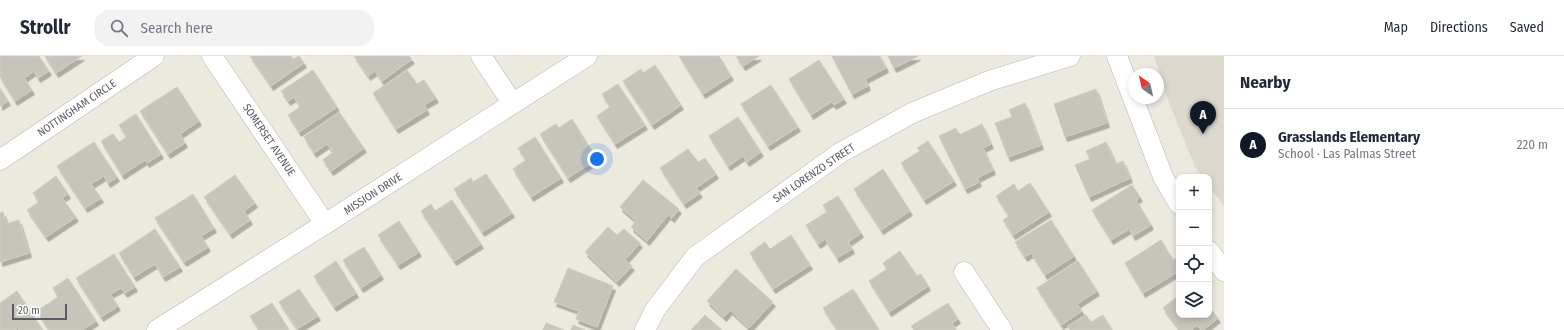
<!DOCTYPE html>
<html lang="en">
<head>
<meta charset="utf-8">
<style>
	body { margin:0; font-family:"Fira Sans Condensed",sans-serif; background:#f2f2f3; color:#1f2937 }
	.controls { position:absolute; right:12px; bottom:12px; display:grid; overflow:hidden; border-radius:8px; box-shadow:0 2px 6px #0003 }
	.controls button { width:36px; height:36px; display:grid; place-items:center; padding:0; border:0; border-bottom:1px solid #e0e1e3; background:#fff; color:#1f2937; font:20px sans-serif }
	.compass { position:absolute; left:1128px; top:12px; width:36px; height:36px; border-radius:50%; background:#fff; box-shadow:0 2px 6px #0003; rotate:326deg }
	.scale { position:absolute; left:12px; bottom:10px; width:55px; box-sizing:border-box; padding-left:4px; border:2px solid #585c61; border-top:0; font-size:11px; line-height:14px; white-space:nowrap; color:#585c61; -webkit-text-stroke:3px #fff; paint-order:stroke }
	.you { position:absolute; left:597px; top:103px; width:14px; height:14px; margin:-10px; border:3px solid #fff; border-radius:50%; background:#1a73e8; box-shadow:0 0 0 6px #1a73e833 }
	.badge { display:grid; place-items:center; width:26px; height:26px; border-radius:50%; background:#111827; color:#fff; font-size:13px; font-weight:700 }
	.pin { position:absolute; translate:-50% -33px; filter:drop-shadow(0 1px 2px #0008) }
	.pin::after { content:''; position:absolute; top:21px; width:14px; height:12px; background:inherit; clip-path:polygon(0 0,100% 0,50% 100%) }
	.list { margin:0; padding:0; list-style:none }
	h2 { display:flex; justify-content:space-between; align-items:center; height:52px; margin:0; padding:0 16px; font-size:17px }
	h2 small { font-size:13px; font-weight:400; color:#747a83 }
	.list li { display:grid; grid-template-columns:26px 1fr auto; gap:12px; align-items:center; box-sizing:border-box; height:72px; padding:0 16px; border-top:1px solid #e0e1e3 }
	.list b { display:block; font-size:15px; white-space:nowrap }
	.list p { margin:0; font-size:13px; white-space:nowrap; color:#747a83 }
	.list em { font-size:13px; font-style:normal; color:#747a83 }
	.icon { flex:none; width:22px; height:22px; fill:none; stroke:currentColor; stroke-width:2; stroke-linecap:round; stroke-linejoin:round }
	.map { position:relative; flex:none; width:1224px; height:274px; overflow:hidden }
	header { display:flex; align-items:center; gap:24px; box-sizing:border-box; height:56px; padding:0 20px; background:#fff; border-bottom:1px solid #e0e1e3 }
	header strong { font-size:19px }
	nav { display:flex; gap:22px; margin-inline-start:auto; font-size:14px }
	.search { width:280px; height:36px; background:#f2f2f3; display:flex; align-items:center; gap:10px; box-sizing:border-box; padding:0 14px; border-radius:16px; color:#747a83; font-size:15px }
	main { display:flex }
	aside { flex:1; background:#fff }
	.map>svg:first-child { display:block }
</style>
</head>
<body>
<header>
<strong>Strollr</strong>
<div class="search"><svg class="icon" aria-label="search" viewBox="0 0 24 24"><circle cx="10" cy="10" r="6"/><path d="M15 15l6 6"/></svg>Search here</div>
<nav><a>Map</a><a>Directions</a><a>Saved</a></nav>
</header>
<main>
<div class="map">
<svg width="1224" height="274" viewBox="0 0 1224 274">
	<defs>
		<filter id="shadow"><feDropShadow dx="2.5" dy="4.5" stdDeviation="0" flood-color="#0004"/></filter>
	</defs>
	<rect width="100%" height="100%" fill="#ece9df"/>
	<path fill="#dcd8ce" d="M1154 0H1224V150L1209 130V121H1203L1195 111 1168 44Z"/>
	<path fill="#c7c4bc" stroke="#d1cbbd" filter="url(#shadow)" d="M0 0H39L49 15 38 22 34 15 24 22 32 34 15 45 0 21Z
		M45 0H82L56 17Z
		M250 0H291L293 3 299 0 304 7 271 30Z
		M354 0H409L412 3 382 25 375 15 368 20Z
		M679 0H719L731 20 703 38Z
		M736 0H759L743 10Z
		M832 0H880L886 12 865 23 868 30 852 38Z
		M888 0H918L894 12Z
		M819 4 844 43 834 49 831 46 811 59 789 23Z
		M655 9 681 49 652 69 623 25 641 13 643 17Z
		M313 14 337 51 299 76 288 59 300 51 294 41 288 45 281 35Z
		M407 14 417 28 424 24 436 42 424 49 427 54 396 73 373 37Z
		M618 28 645 69 615 88 597 60 610 51 602 38Z
		M771 29 798 71 768 90 741 48Z
		M177 31 199 65 180 78 185 87 168 98 140 55Z
		M0 32 8 45 0 50Z
		M1096 33 1107 67 1065 81 1054 48Z
		M1025 47 1041 89 1008 101 995 67 1012 61 1009 54Z
		M339 56 364 92 331 115 323 104 333 96 327 88 314 97 304 81Z
		M136 58 161 98 147 107 145 104 122 119 101 85 113 78 119 86 127 81 119 69Z
		M738 61 761 96 747 106 743 100 728 110 709 80Z
		M572 63 597 103 568 122 540 78 556 68 559 72Z
		M982 68 991 88 983 92 993 114 977 122 979 126 965 133 939 80 956 72 959 79Z
		M535 81 561 122 531 141 513 113 526 104 518 92Z
		M928 85 954 125 924 144 901 107 920 95 917 92Z
		M94 86 117 121 108 127 104 120 91 128 101 142 85 152 57 110Z
		M1106 86 1116 108 1123 105 1130 122 1089 141 1075 109 1090 103 1086 95Z
		M688 93 698 106 705 102 716 118 696 132 700 137 684 148 660 112Z
		M883 113 910 155 881 174 854 133Z
		M486 118 512 157 482 176 454 133 471 122 473 126Z
		M235 119 255 147 244 155 250 164 230 178 204 141Z
		M56 120 68 138 62 142 76 161 46 181 27 154 39 146 33 137Z
		M643 124 679 153 672 162 668 159 647 185 631 171 636 165 620 151Z
		M1030 127 1049 156 1013 179 1003 164 1009 160 996 140 1014 128 1018 135Z
		M1132 129 1140 141 1136 144 1151 169 1133 180 1129 173 1111 184 1092 154Z
		M193 138 214 172 201 180 208 191 184 206 155 162Z
		M838 140 861 177 848 186 852 193 837 202 825 183 818 188 806 169 827 156 823 149Z
		M452 144 481 188 454 205 421 155 431 148 435 155Z
		M3 156 6 168 19 164 29 197 0 206V157Z
		M1051 164 1074 200 1045 219 1031 197 1025 201 1015 186Z
		M399 165 419 196 398 209 378 179Z
		M608 171 617 179 624 173 640 187 625 204 632 210 617 226 585 196Z
		M155 173 180 211 163 221 155 208 134 221 119 197Z
		M791 179 810 209 773 233 750 197 765 186 770 193Z
		M1161 184 1173 204 1177 202 1179 206V215L1143 237 1125 207Z
		M364 191 381 219 361 232 343 204Z
		M900 195 917 220 921 218 928 230 889 256 869 225 887 213 883 207Z
		M114 198 135 231 125 237 121 232 110 238 118 250 101 261 76 222Z
		M336 205 356 237 334 251 314 220Z
		M1078 205 1097 235 1077 248 1082 255 1061 269 1037 232Z
		M568 212 613 230 597 271 576 263 579 255 554 246Z
		M736 213 773 246 749 272 730 254 724 261 707 245Z
		M68 222 96 265 82 274H49L37 255 58 241 53 232Z
		M299 233 318 260 297 273 279 246Z
		M853 233 879 274H837L823 252Z
		M17 235 42 273 40 274H19L18 272 14 274H0V247Z
		M1179 239V259H1209V251L1218 262 1203 274H1201L1197 269 1192 274H1180L1163 252Z
		M272 247 289 274H259L250 260Z
		M948 247 958 263 952 267 956 274H914L911 270Z
		M705 259 722 274H691Z
		M1086 259 1091 266 1103 259 1112 274H1070L1068 270Z
		M546 267 564 274H543Z
		M573 269 585 274H571Z"/>
	<g fill="none" stroke-linecap="round" stroke-linejoin="round">
		<defs>
			<path id="minor" d="M212 0 325 168
				M481 0 513 48
				M1117 0 1163 121 1179 148
				M0 104 154 0
				M1209 195 1224 215
				M964 216 1002 274
				M157 274 325 168 587 0
				M645 274 655 254 695 201 840 97 912 57 989 25 1070 0"/>
		</defs>
		<use href="#minor" stroke="#b5b8bd" stroke-width="21"/>
		<use href="#minor" stroke="#fff" stroke-width="20"/>
	</g>
	<g text-anchor="middle" dominant-baseline="central" stroke-width="4" stroke-linejoin="round" paint-order="stroke">
		<g font-size="11" fill="#585c61" stroke="#fff">
			<text transform="translate(77 52) rotate(-34)">NOTTINGHAM CIRCLE</text>
			<text transform="translate(269 84) rotate(56)">SOMERSET AVENUE</text>
			<text transform="translate(814 117) rotate(-34)">SAN LORENZO STREET</text>
			<text transform="translate(373 138) rotate(-33)">MISSION DRIVE</text>
		</g>
	</g>
</svg>
<div class="controls">
<button>+</button>
<button>−</button>
<button><svg class="icon" aria-label="locate" viewBox="0 0 24 24"><circle cx="12" cy="12" r="6"/><path d="M12 2v4M12 18v4M2 12h4M18 12h4"/></svg></button>
<button><svg class="icon" aria-label="layers" viewBox="0 0 24 24"><path d="M12 4l9 5-9 5-9-5zM3 14l9 5 9-5"/></svg></button>
</div>
<svg class="compass" viewBox="-18 -18 36 36"><path d="M0-13l5 13h-10z" fill="#e53935"/><path d="M0 13l5-13h-10z" fill="#747a83"/></svg>
<div class="scale">20 m</div>
<div class="you"></div>
<div class="pin badge" style="left:1203px;top:78px">A</div>
</div>
<aside>
<h2>Nearby<small></small></h2>
<ul class="list">
<li><span class="badge">A</span><div><b>Grasslands Elementary</b><p>School · Las Palmas Street</p></div><em>220 m</em></li>
</ul>
</aside>
</main>
</body>
</html>
